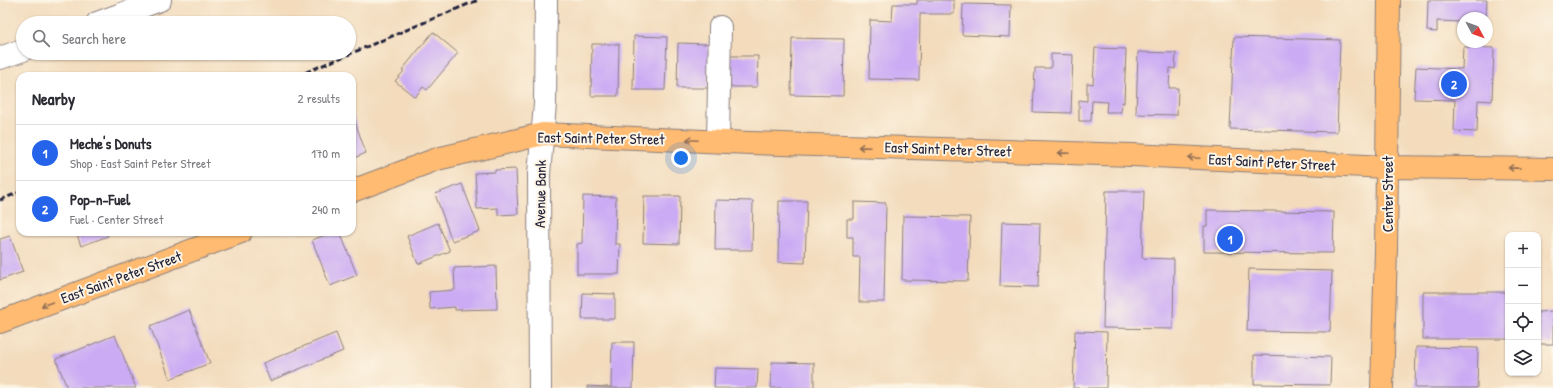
<!DOCTYPE html>
<html lang="en">
<head>
<meta charset="utf-8">
<style>
	body { margin:0; font-family:"Patrick Hand",sans-serif; background:#f2f2f3; color:#2b2b33 }
	.controls { position:absolute; right:12px; bottom:12px; display:grid; overflow:hidden; border-radius:8px; box-shadow:0 1px 3px #0004 }
	.controls button { width:36px; height:36px; display:grid; place-items:center; padding:0; border:0; border-bottom:1px solid #e1e1e2; background:#fff; color:#2b2b33; font:20px sans-serif }
	.compass { position:absolute; left:1457px; top:12px; width:36px; height:36px; border-radius:50%; background:#fff; box-shadow:0 1px 3px #0004; rotate:131deg }
	.you { position:absolute; left:681px; top:158px; width:14px; height:14px; margin:-10px; border:3px solid #fff; border-radius:50%; background:#1a73e8; box-shadow:0 0 0 6px #1a73e833 }
	.badge { display:grid; place-items:center; width:26px; height:26px; border-radius:50%; background:#2563eb; color:#fff; font-size:13px; font-weight:700 }
	.pin { position:absolute; translate:-50% -50%; border:2px solid #fff; box-shadow:0 1px 4px #0006 }
	.list { margin:0; padding:0; list-style:none }
	h2 { display:flex; justify-content:space-between; align-items:center; height:52px; margin:0; padding:0 16px; font-size:17px }
	h2 small { font-size:13px; font-weight:400; color:#7c7c81 }
	.list li { display:grid; grid-template-columns:26px 1fr auto; gap:12px; align-items:center; box-sizing:border-box; height:56px; padding:0 16px; border-top:1px solid #e1e1e2 }
	.list b { display:block; font-size:15px; white-space:nowrap }
	.list p { margin:0; font-size:13px; white-space:nowrap; color:#7c7c81 }
	.list em { font-size:13px; font-style:normal; color:#7c7c81 }
	.icon { flex:none; width:22px; height:22px; fill:none; stroke:currentColor; stroke-width:2; stroke-linecap:round; stroke-linejoin:round }
	.map { position:relative; flex:none; width:1553px; height:388px; overflow:hidden }
	.search { position:absolute; background:#fff; box-shadow:0 1px 3px #0004; left:16px; top:16px; width:340px; height:44px; display:flex; align-items:center; gap:10px; box-sizing:border-box; padding:0 14px; border-radius:22px; color:#7c7c81; font-size:15px }
	.panel { position:absolute; background:#fff; box-shadow:0 1px 3px #0004; left:16px; top:72px; width:340px; height:164px; border-radius:12px }
	.map>svg:first-child { display:block }
</style>
</head>
<body>
<div class="map">
<svg width="1553" height="388" viewBox="0 0 1553 388">
	<rect width="100%" height="100%" fill="#fcf5e5"/>
	<filter id="ink" filterUnits="userSpaceOnUse"><feTurbulence type="fractalNoise" baseFrequency=".025" numOctaves="2"/><feDisplacementMap in="SourceGraphic" scale="8" xChannelSelector="R" yChannelSelector="G"/><feConvolveMatrix kernelMatrix="1 2 1 2 8 2 1 2 1" color-interpolation-filters="sRGB"/></filter>
	<filter id="wash" filterUnits="userSpaceOnUse"><feTurbulence type="fractalNoise" baseFrequency=".012" numOctaves="4" result="noise"/><feDisplacementMap in="SourceGraphic" scale="16" xChannelSelector="R" yChannelSelector="G"/><feGaussianBlur stdDeviation="0.9" result="paint"/><feColorMatrix in="noise" values="0 0 0 0 0 0 0 0 0 0 0 0 0 0 0 0 0 1.4 0 .05"/><feComposite in="paint" operator="in"/></filter>
	<g filter="url(#wash)">
		<rect width="100%" height="100%" fill="#f3dbbc"/>
		<g id="blocks">
			<path fill="#cbacf4" d="M917 0H954V14H920L919 80 869 79 870 20 892 21 893 4H917Z
				M1428 0H1487L1486 18H1463V22L1437 21V32L1427 31Z
				M963 4 1011 5 1010 37 962 35Z
				M433 32 458 53 427 90 423 87 415 97 395 81 404 71 402 70Z
				M634 36 667 37 665 90H633Z
				M1234 37 1340 40 1337 132 1230 129Z
				M792 38 844 39 843 96 791 95Z
				M678 43 709 44 708 88H677Z
				M592 44H619L618 96H591Z
				M1463 47 1494 48 1492 101 1478 100 1477 132 1454 131 1455 100 1414 99 1416 67 1462 69Z
				M1095 48 1126 49 1124 103 1122 102 1121 112H1106L1107 102 1092 101 1091 121H1079V100L1087 101V83L1093 84Z
				M1138 52 1176 53 1175 69 1170 68 1169 88H1178L1177 115 1136 114Z
				M1051 54 1073 55 1071 113 1033 112 1035 68H1051Z
				M728 56H758L757 87H728Z
				M352 113 366 153 352 159Z
				M516 169 518 214 498 215V208L477 209 475 173 495 172V170Z
				M462 184 480 231 452 241 435 194Z
				M1106 191H1144L1142 258 1174 259 1173 329 1103 328Z
				M583 196 616 197 615 244H620L619 274H577V244L582 243Z
				M644 196H680L679 244 643 243Z
				M716 200 753 201 752 250H715Z
				M779 201H807L805 263 778 262Z
				M854 202 886 203 884 302H859L860 257H853V237H847V219H854Z
				M1207 210 1334 212 1333 253 1204 252V226H1207Z
				M903 216 970 217 968 281 902 280Z
				M1002 222 1040 223 1038 287 1000 286Z
				M438 223 450 251 418 264 407 236Z
				M76 232H107L108 236 81 246Z
				M333 232H340L357 275 330 286 312 240Z
				M10 236 23 272 0 280V239Z
				M496 266 497 309 455 310V307L430 309 429 292 455 290 454 268Z
				M1249 269 1332 271 1330 332 1247 331Z
				M1423 292H1508V339H1423Z
				M583 293 615 294V319H582Z
				M189 310 210 363 170 379 150 326Z
				M1553 311V344H1538V312Z
				M1075 331 1107 332 1106 388H1073Z
				M336 333 343 351 270 381 263 363Z
				M115 335 136 388H67L56 359Z
				M612 342H634L633 388H587V386L611 387Z
				M1416 347 1478 348 1477 388H1415Z
				M1254 355 1331 357 1330 385 1254 384Z
				M772 362 814 363V388H771Z
				M715 368 758 369 757 388H714Z"/>
		</g>
	</g>
	<g filter="url(#ink)">
		<use href="#blocks" fill-opacity="0" stroke="#8a7e7c" stroke-width="1"/>
		<g fill="none" stroke-linecap="round" stroke-linejoin="round">
			<defs>
				<path id="minor" d="M97 23 160 0
					M0 58 23 50
					M718 141 720 27
					M540 388 539 174 545 104 546 0"/>
				<path id="major" d="M352 191 437 159 543 134 750 143 1132 155 1387 167 1553 169
					M0 322 241 232
					M1382 388 1386 250 1389 0"/>
			</defs>
			<use href="#minor" stroke="#8a7e7c" stroke-width="24"/>
			<use href="#major" stroke="#8a7e7c" stroke-width="24"/>
			<use href="#minor" stroke="#fff" stroke-width="22"/>
			<use href="#major" stroke="#ffbb71" stroke-width="22"/>
			<path stroke="#22223b" stroke-width="3" stroke-dasharray="6 3" stroke-linecap="butt" d="M297 76 478 0
				M0 200 20 192"/>
		</g>
		<defs><path id="oneway-shaft" d="M-6 0H5M1.5-3L5.5 0L1.5 3" fill="none" stroke-width="1.6" stroke-linecap="round" stroke-linejoin="round"/></defs>
		<g stroke="#906e56">
			<use href="#oneway-shaft" transform="translate(692 140) rotate(-177)"/>
			<use href="#oneway-shaft" transform="translate(864 147) rotate(-178)"/>
			<use href="#oneway-shaft" transform="translate(1064 153) rotate(-178)"/>
			<use href="#oneway-shaft" transform="translate(1194 158) rotate(-177)"/>
			<use href="#oneway-shaft" transform="translate(1514 168) rotate(-179)"/>
			<use href="#oneway-shaft" transform="translate(47 304) rotate(160)"/>
		</g>
	</g>
	<g text-anchor="middle" dominant-baseline="central" stroke-width="4" stroke-linejoin="round" paint-order="stroke">
		<g font-size="15" fill="#22223b" stroke="#fcf5e5">
			<text transform="translate(601 138) rotate(1)">East Saint Peter Street</text>
			<text transform="translate(948 149) rotate(2)">East Saint Peter Street</text>
			<text transform="translate(1272 162) rotate(3)">East Saint Peter Street</text>
			<text transform="translate(540 194) rotate(-89)">Avenue Bank</text>
			<text transform="translate(1387 194) rotate(-90)">Center Street</text>
			<text transform="translate(121 277) rotate(-20)">East Saint Peter Street</text>
		</g>
	</g>
</svg>
<div class="controls">
<button>+</button>
<button>−</button>
<button><svg class="icon" aria-label="locate" viewBox="0 0 24 24"><circle cx="12" cy="12" r="6"/><path d="M12 2v4M12 18v4M2 12h4M18 12h4"/></svg></button>
<button><svg class="icon" aria-label="layers" viewBox="0 0 24 24"><path d="M12 4l9 5-9 5-9-5zM3 14l9 5 9-5"/></svg></button>
</div>
<svg class="compass" viewBox="-18 -18 36 36"><path d="M0-13l5 13h-10z" fill="#e53935"/><path d="M0 13l5-13h-10z" fill="#7c7c81"/></svg>
<div class="you"></div>
<div class="pin badge" style="left:1230px;top:239px">1</div>
<div class="pin badge" style="left:1454px;top:84px">2</div>
<div class="search"><svg class="icon" aria-label="search" viewBox="0 0 24 24"><circle cx="10" cy="10" r="6"/><path d="M15 15l6 6"/></svg>Search here</div>
<section class="panel">
<h2>Nearby<small>2 results</small></h2>
<ul class="list">
<li><span class="badge">1</span><div><b>Meche's Donuts</b><p>Shop · East Saint Peter Street</p></div><em>170 m</em></li>
<li><span class="badge">2</span><div><b>Pop-n-Fuel</b><p>Fuel · Center Street</p></div><em>240 m</em></li>
</ul>
</section>
</div>
</body>
</html>
